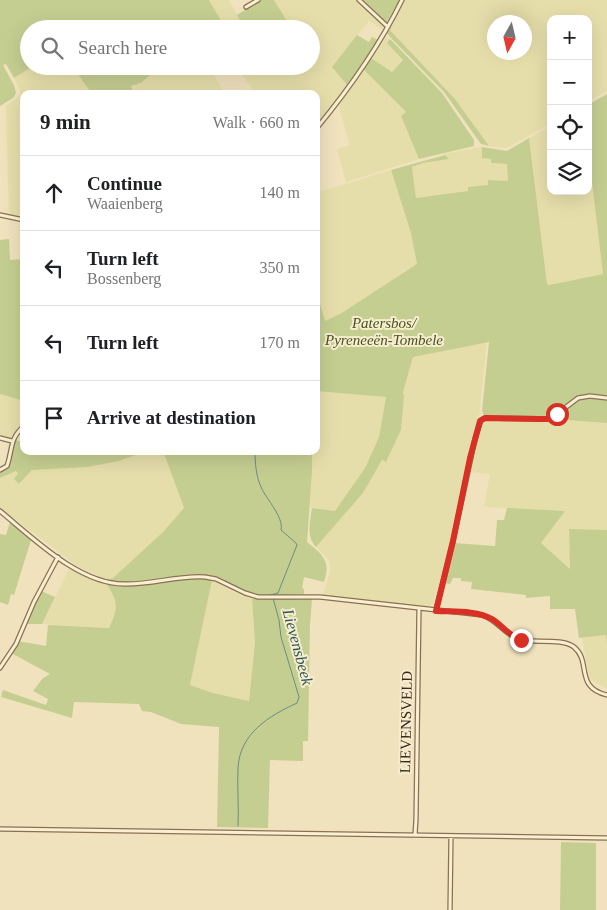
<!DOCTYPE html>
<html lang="en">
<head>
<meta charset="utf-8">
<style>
	body { margin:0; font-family:"Times New Roman",serif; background:#f6f6f6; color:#202124 }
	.controls { position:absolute; right:15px; top:15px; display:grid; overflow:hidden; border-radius:10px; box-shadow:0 5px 20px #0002 }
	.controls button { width:45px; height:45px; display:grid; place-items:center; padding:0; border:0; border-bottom:1px solid #e0e0e0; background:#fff; color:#202124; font:25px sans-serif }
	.compass { position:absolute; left:487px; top:15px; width:45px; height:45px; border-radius:50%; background:#fff; box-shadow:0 5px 20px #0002; rotate:188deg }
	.stop { position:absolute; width:15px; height:15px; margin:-11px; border:4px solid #d93025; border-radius:50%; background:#fff }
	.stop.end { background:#d93025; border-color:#fff; box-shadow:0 1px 5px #0008 }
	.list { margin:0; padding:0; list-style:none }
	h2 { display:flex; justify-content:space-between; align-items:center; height:65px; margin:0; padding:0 20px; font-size:21px }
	h2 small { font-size:16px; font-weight:400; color:#757577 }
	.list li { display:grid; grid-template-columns:32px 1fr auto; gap:15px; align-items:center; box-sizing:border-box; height:75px; padding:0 20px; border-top:1px solid #e0e0e0 }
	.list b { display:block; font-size:19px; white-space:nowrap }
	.list p { margin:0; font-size:16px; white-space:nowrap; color:#757577 }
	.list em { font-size:16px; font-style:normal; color:#757577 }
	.icon { flex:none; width:28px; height:28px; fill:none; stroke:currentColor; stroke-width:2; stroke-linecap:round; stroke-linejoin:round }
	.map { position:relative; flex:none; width:607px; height:910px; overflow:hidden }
	.search { position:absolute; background:#fff; box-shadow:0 5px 20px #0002; left:20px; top:20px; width:300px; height:55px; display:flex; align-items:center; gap:12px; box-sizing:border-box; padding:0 18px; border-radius:28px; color:#757577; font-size:19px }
	.panel { position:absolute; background:#fff; box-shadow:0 5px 20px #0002; left:20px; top:90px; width:300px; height:365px; border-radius:10px }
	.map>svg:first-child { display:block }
</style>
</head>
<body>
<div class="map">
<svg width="607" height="910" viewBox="0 0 607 910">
	<rect width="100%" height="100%" fill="#f0e2bd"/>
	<path fill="#e6deaa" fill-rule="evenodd" d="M209 0H229L245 29H215L222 24Z
		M274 0H357L384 27 383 30 369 21 332 67 347 85 316 125V94H256L236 66H311V29H292Z
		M403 0H607V91L588 101V19H551V123L509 147 503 148 489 146 455 99 388 28ZM494 22H524V52H494Z
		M384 36 390 39 388 43 403 60 392 72 371 58Z
		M33 66H72L92 94H24V218L9 216 6 106 20 95V91L14 78Z
		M160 66H223L213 74 225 94H134L131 86 141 83Z
		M363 69 406 113 401 116 419 159 346 182 337 149 350 145 338 105Z
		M551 126V191H588V148L604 274 549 285 547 284 529 138Z
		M482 147V158L491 159V163L507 164 508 181 489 180 488 185 469 191 416 198 412 167 423 163 449 159 443 154Z
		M391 170 411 233 417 264 340 314 325 322 316 290V193Z
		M487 341 479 418 459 496 454 530 445 565 433 604 426 607 323 595 331 568 328 559 316 547 363 493 382 460 386 462 401 430 404 397 403 392 413 357Z
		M316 391 386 396 379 437 365 468 335 511 310 508 312 473V451H316Z
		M0 394 24 401V422L9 438 0 437Z
		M551 419 607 423V530H569L571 570 541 543 564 511 484 507 490 474 468 472 478 429 484 420Z
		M146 451H163L184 508 163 532 113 579 106 580 77 566 0 508V478L16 471 18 473 19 484 32 470 59 468Z
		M70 567 107 585 110 589 116 601 117 610 109 628 42 624Z
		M212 580 234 592 252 599 255 642 249 701 213 693 190 685Z
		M606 635 607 643V689L594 682 589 676 582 638Z"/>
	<path fill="#c5ce91" d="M0 0H209L223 24 215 29H29V66H33L14 78 6 64 3 65 14 85 16 93 13 98 0 106Z
		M261 0H274L292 29H245L237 15Z
		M361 0H400L386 23Z
		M388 28 455 99 489 146 481 144 444 92 391 38 387 33Z
		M357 35 369 42 372 37 378 40 347 85 332 67Z
		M390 39 442 93 474 140V146L419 159 401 116 406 112 363 69 371 58 392 72 403 60 387 43Z
		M72 66H160L141 83 131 86 134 94H115L113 90 92 94Z
		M607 94V396C571 390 575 406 547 417H485L482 411 489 342 413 357 403 392 404 397 401 430 386 462 382 460 363 493 316 547C306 536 310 522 312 508L335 511 365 468 379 437 386 397 316 391V290L325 321 340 314 417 264 411 233 391 170 445 155 449 159 423 163 412 167 416 198 468 191V187L488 185V180L508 181 507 164 491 163V159L482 158V147L507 151 529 138 547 284 549 285 603 274 588 148V105Z
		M9 239 10 260 24 259V401L0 394V240Z
		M582 398 607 400V423L551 419Z
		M14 440 24 442V451H146L119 461 87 467 32 470 19 484 14 479 18 473 16 471 0 478V472L7 469 9 466Z
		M163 451H312V473L307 542C323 555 331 561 324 582L304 577 302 588 304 589V594C286 594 268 598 250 594 230 588 215 573 193 574 168 575 129 590 106 580L113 578 163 532 184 508Z
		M507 508 565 511 541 543 570 569 569 529 607 530V643L606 635 579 638 575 609H550V596L526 598V595L471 589 472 582 461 581V578H453L450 584 444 583 454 543 495 546 497 520H504Z
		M10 522 31 540 14 595 11 594 8 605 0 602V534L6 535Z
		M200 578 212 580 190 685 213 693 249 701 255 642 252 599 293 597 312 599 310 624 308 741H303V761L270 760 268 828 217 827 219 727 181 724 151 712 142 711 139 704 74 702 72 718 1 697 3 690 46 705 48 699 33 691 43 678 50 674 11 653 15 649 18 641 46 646 48 625 109 628C118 608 119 603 107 585L130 586Z
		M41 591 55 597 42 624H25Z
		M561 842 596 843V910H560Z"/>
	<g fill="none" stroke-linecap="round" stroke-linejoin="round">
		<path stroke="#688e86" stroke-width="1" d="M255 451C255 463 256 476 261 487 266 499 284 517 281 530L296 543 297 545 278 593 270 595
			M238 826C239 806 237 787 238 768 240 733 269 716 297 703L299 697 281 637 279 620 273 598"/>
		<defs>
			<path id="minor" d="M359 0 388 27
				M246 7 258 0
				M316 129C349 89 379 47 402 0
				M0 215 24 220
				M0 438 12 441
				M0 470 7 466C13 449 9 439 24 426
				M0 511C33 538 79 584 124 584 152 585 178 575 205 577L216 579 245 593 258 597H320L482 615C497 620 506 636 521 640 536 643 563 638 574 647 592 662 574 687 607 695
				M436 610 453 541 475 439 481 420 485 418 547 419 557 414 578 398 590 396 607 398
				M0 668 16 644 34 602 58 557
				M0 829 607 838
				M415 835 416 819 419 609
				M450 910 451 836"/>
		</defs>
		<use href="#minor" stroke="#887255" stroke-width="5.5"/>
		<use href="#minor" stroke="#faefd0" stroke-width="3"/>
	</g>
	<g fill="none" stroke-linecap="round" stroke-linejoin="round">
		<path stroke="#d93025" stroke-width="6" d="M521 640C509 636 502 625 492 619 476 610 453 612 436 611L453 541 470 458 480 421 485 418 540 419H547L557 414"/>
	</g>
	<g text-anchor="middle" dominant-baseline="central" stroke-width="4" stroke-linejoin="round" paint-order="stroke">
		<g font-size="15" font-style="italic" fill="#465420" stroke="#f7eccd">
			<text x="384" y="323">Patersbos/<tspan x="384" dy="17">Pyreneeën-Tombele</tspan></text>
		</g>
		<g font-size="15" fill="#37291b" stroke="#f7eccd">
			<text transform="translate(406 722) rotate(-89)">LIEVENSVELD</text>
		</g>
		<g font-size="16" font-style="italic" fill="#295756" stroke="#f7eccd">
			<text transform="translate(298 647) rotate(75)">Lievensbeek</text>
		</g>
	</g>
</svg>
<div class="controls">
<button>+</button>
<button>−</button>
<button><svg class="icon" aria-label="locate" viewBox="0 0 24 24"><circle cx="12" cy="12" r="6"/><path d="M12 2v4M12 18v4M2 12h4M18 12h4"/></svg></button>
<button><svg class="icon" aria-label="layers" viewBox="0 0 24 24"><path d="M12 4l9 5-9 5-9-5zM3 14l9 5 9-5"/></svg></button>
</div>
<svg class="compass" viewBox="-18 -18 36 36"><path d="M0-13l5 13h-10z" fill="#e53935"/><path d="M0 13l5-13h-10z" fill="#757577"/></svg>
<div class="stop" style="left:557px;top:414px"></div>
<div class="stop end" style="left:521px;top:640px"></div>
<div class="search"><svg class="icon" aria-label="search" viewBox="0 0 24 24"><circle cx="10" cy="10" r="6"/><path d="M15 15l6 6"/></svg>Search here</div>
<section class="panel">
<h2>9 min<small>Walk · 660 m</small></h2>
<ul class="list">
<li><svg class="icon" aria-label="ahead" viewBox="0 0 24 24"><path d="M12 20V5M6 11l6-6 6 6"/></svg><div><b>Continue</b><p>Waaienberg</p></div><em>140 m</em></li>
<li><svg class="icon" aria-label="left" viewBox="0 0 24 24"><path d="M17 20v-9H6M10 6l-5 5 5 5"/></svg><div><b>Turn left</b><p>Bossenberg</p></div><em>350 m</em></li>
<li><svg class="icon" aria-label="left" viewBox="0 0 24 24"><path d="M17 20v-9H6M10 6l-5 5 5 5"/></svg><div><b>Turn left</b></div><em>170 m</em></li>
<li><svg class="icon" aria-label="arrive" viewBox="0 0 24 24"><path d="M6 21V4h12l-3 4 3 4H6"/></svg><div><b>Arrive at destination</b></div></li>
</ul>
</section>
</div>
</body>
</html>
